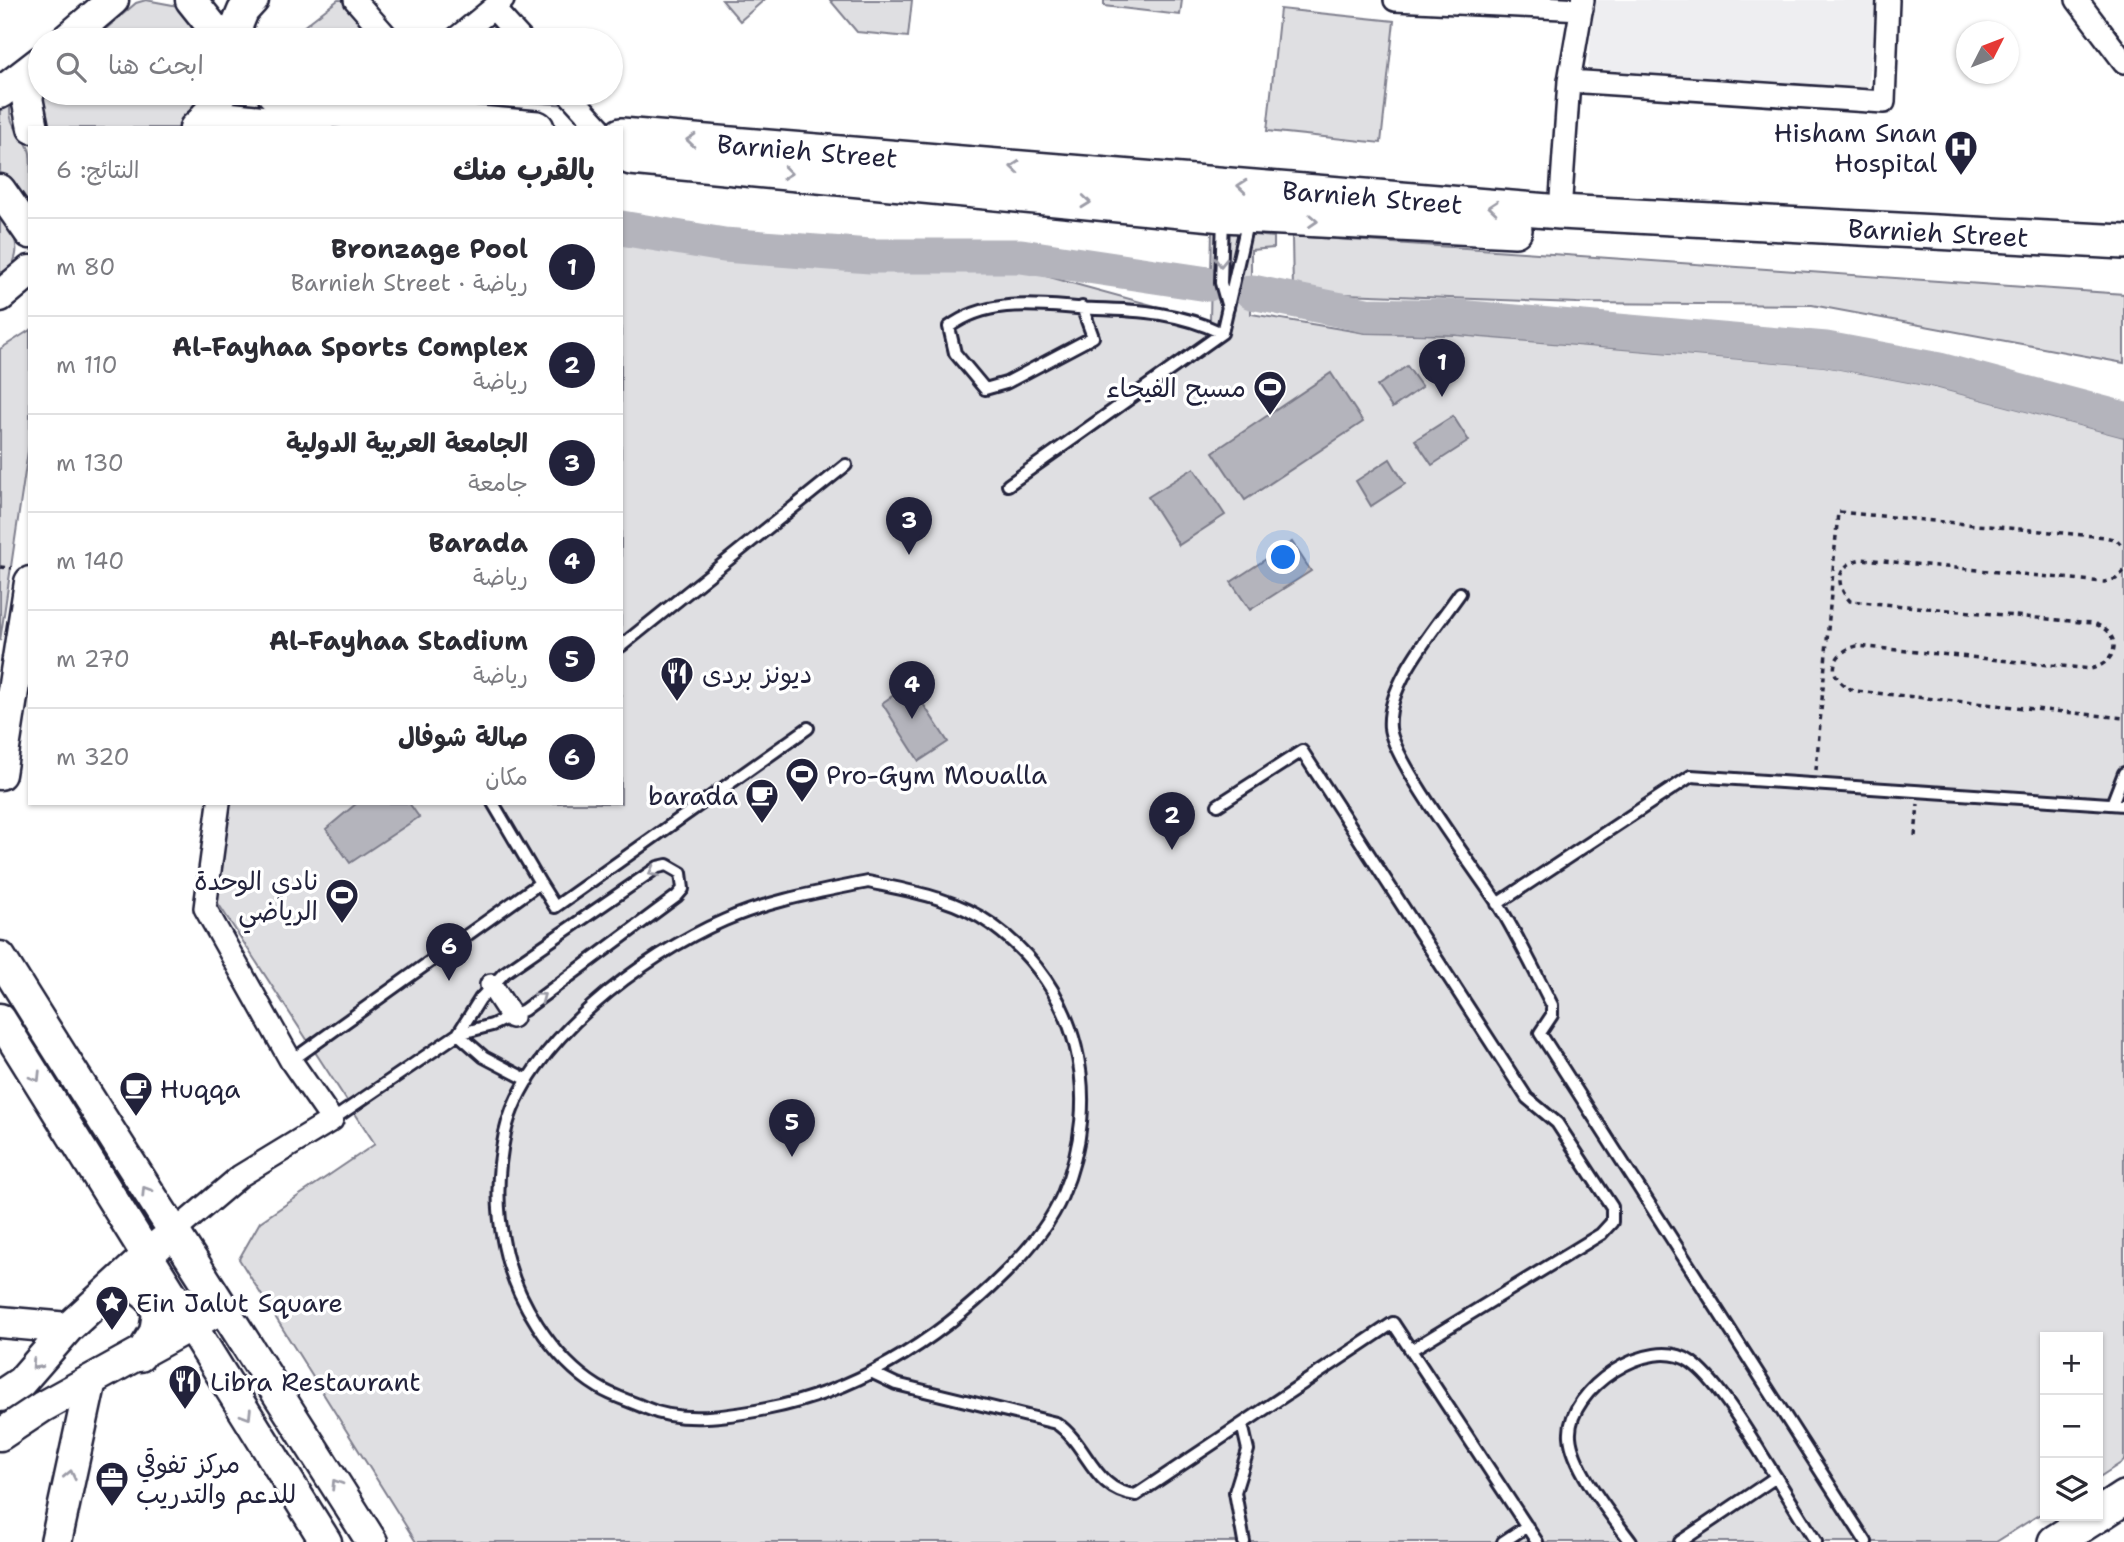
<!DOCTYPE html>
<html lang="ar">
<head>
<meta charset="utf-8">
<style>
	body { margin:0; font-family:"Shantell Sans","Playpen Sans Arabic",sans-serif; background:#f2f2f3; color:#2b2b33; direction:rtl }
	.controls { position:absolute; right:21px; bottom:21px; display:grid; overflow:hidden; border-radius:0px; box-shadow:0 2px 5px #0004 }
	.controls button { width:63px; height:63px; display:grid; place-items:center; padding:0; border:0; border-bottom:2px solid #e1e1e2; background:#fff; color:#2b2b33; font:35px sans-serif }
	.compass { position:absolute; left:1956px; top:21px; width:63px; height:63px; border-radius:50%; background:#fff; box-shadow:0 2px 5px #0004; rotate:48deg }
	.you { position:absolute; left:1284px; top:558px; width:24px; height:24px; margin:-18px; border:5px solid #fff; border-radius:50%; background:#1a73e8; box-shadow:0 0 0 10px #1a73e833 }
	.badge { display:grid; place-items:center; width:46px; height:46px; border-radius:50%; background:#22223b; color:#fff; font-size:23px; font-weight:700 }
	.pin { position:absolute; translate:-50% -58px; filter:drop-shadow(0 2px 4px #0008) }
	.pin::after { content:''; position:absolute; top:37px; width:24px; height:21px; background:inherit; clip-path:polygon(0 0,100% 0,50% 100%) }
	.list { margin:0; padding:0; list-style:none }
	h2 { display:flex; justify-content:space-between; align-items:center; height:91px; margin:0; padding:0 28px; font-size:30px }
	h2 small { font-size:23px; font-weight:400; color:#7c7c81 }
	.list li { display:grid; grid-template-columns:46px 1fr auto; gap:21px; align-items:center; box-sizing:border-box; height:98px; padding:0 28px; border-top:2px solid #e1e1e2 }
	.list b { display:block; font-size:26px; white-space:nowrap }
	.list p { margin:0; font-size:23px; white-space:nowrap; color:#7c7c81 }
	.list em { font-size:23px; font-style:normal; color:#7c7c81 }
	.icon { flex:none; width:38px; height:38px; fill:none; stroke:currentColor; stroke-width:2; stroke-linecap:round; stroke-linejoin:round }
	.map { position:relative; flex:none; width:2124px; height:1542px; overflow:hidden; direction:ltr }
	.search { position:absolute; background:#fff; box-shadow:0 2px 5px #0004; left:28px; top:28px; width:595px; height:77px; display:flex; align-items:center; gap:18px; box-sizing:border-box; padding:0 24px; border-radius:38px; color:#7c7c81; font-size:26px }
	.panel { position:absolute; background:#fff; box-shadow:0 2px 5px #0004; left:28px; top:126px; width:595px; height:679px; border-radius:0px; direction:rtl }
	.map>svg:first-child { display:block }
</style>
</head>
<body>
<div class="map">
<svg width="2124" height="1542" viewBox="0 0 2124 1542">
	<rect width="100%" height="100%" fill="#fff"/>
	<filter id="ink" filterUnits="userSpaceOnUse"><feTurbulence type="fractalNoise" baseFrequency=".0143" numOctaves="2"/><feDisplacementMap in="SourceGraphic" scale="14" xChannelSelector="R" yChannelSelector="G"/><feConvolveMatrix kernelMatrix="1 2 1 2 8 2 1 2 1" color-interpolation-filters="sRGB"/></filter>
	<g filter="url(#ink)">
		<path fill="#eeeef1" d="M1594 0H1876L1868 94 1588 68Z"/>
		<path fill="#dfdfe2" stroke="#80808e" stroke-width="2" d="M146 0 178 6 211 40H93L136 3Z
			M338 0H351L384 40H301L303 27Z
			M722 0H764L740 21Z
			M830 0H912L908 37 857 32Z
			M1104 0H1182L1180 15 1104 6Z
			M1280 9 1394 21 1381 143 1267 131Z
			M40 93H221L182 128H41Z
			M394 93H560L571 105Z
			M12 97C3 129 27 133 30 153 32 171 30 191 30 210L0 174V107Z
			M0 206C16 240 27 252 0 283Z
			M1212 231 1274 237V248L1251 250V314L1365 333 1456 335 1824 366 1935 387 2124 437V1461L2098 1478V1337H2045V1511L1996 1542H416L239 1259 260 1222 375 1144 214 897 227 803H621V241L723 258 869 269H1020L1210 321Z
			M1292 236 2124 294V363L1812 305 1577 303 1293 292Z
			M30 330V438L0 641V349Z"/>
		<path fill="#b4b4bc" stroke="#7a7a88" stroke-width="2" d="M1407 366 1422 387 1392 408 1377 386Z
			M1331 373 1363 422 1245 500 1213 452Z
			M1453 416 1469 441 1432 465 1415 440Z
			M1390 459 1405 484 1371 506 1356 481Z
			M1194 468 1225 515 1179 545 1148 497Z
			M1292 542 1311 571 1250 610 1231 582Z
			M910 684 948 742 919 761 882 703Z
			M357 803H409L419 817 350 863 326 829Z"/>
		<g fill="none" stroke-linecap="round" stroke-linejoin="round">
			<path stroke="#b4b4bc" stroke-width="35" d="M621 228 724 245 870 256H1021L1208 284
				M1252 292 1366 315 1457 317 1826 349 1939 370 2124 419"/>
			<defs>
				<path id="lane" d="M1223 217 1221 283 1228 308
					M1082 307 1093 337 1006 383 985 389 955 353 949 327C992 295 1046 307 1096 309 1140 310 1180 313 1222 333
					M1008 485 1222 333 1248 219
					M1460 593C1436 628 1386 683 1390 728 1393 760 1474 868 1496 901 1517 934 1534 970 1552 1005V1015L1540 1033 1866 1542
					M621 646 846 465
					M493 803 540 883
					M2112 804 2124 773
					M1218 805 1302 751 1527 1098 1557 1123 1612 1207V1222L1601 1234 1411 1350
					M868 882C910 891 955 898 991 924 1080 988 1104 1097 1062 1196 1050 1225 1027 1251 1005 1273 939 1339 859 1391 766 1409 729 1416 681 1424 646 1408 630 1401 612 1396 598 1387 552 1359 514 1297 504 1245 496 1208 497 1170 505 1133 524 1044 645 954 725 920 771 900 819 892 868 882Z
					M1497 904 1691 776 2124 805
					M458 1034 484 1057 528 1080
					M291 1061 540 883 555 907 808 728
					M332 1120 458 1034 492 1025 524 1010 677 896 683 889 681 873 667 865 658 867 504 973 480 999 458 1034
					M873 1373 896 1384 1056 1423C1088 1444 1093 1491 1136 1495L1393 1323 1537 1542
					M1242 1424 1248 1450 1235 1492 1244 1542
					M1503 1542 1527 1526
					M1631 1542C1612 1516 1572 1468 1570 1436 1567 1390 1650 1333 1691 1362 1721 1383 1755 1445 1776 1477
					M1680 1542 1776 1477 1816 1542"/>
				<path id="street" d="M355 0 390 40
					M1395 0 1582 9
					M2077 0 2124 62
					M493 8 522 40
					M454 40 503 0
					M1569 81 1884 102 1888 0
					M568 93 600 128
					M1560 212 1569 81 1583 0
					M491 985 512 1017
					M173 1233 240 1176 332 1120 291 1061 205 908 219 803"/>
				<path id="secondary" d="M191 0 223 40
					M66 40 113 0
					M231 40 243 11 253 0
					M0 93 40 62
					M33 128 27 98 39 63
					M195 128 207 117 222 93
					M0 190 30 233
					M0 296 30 271
					M0 774 30 582
					M0 957C122 1153 249 1347 372 1542
					M0 1019 326 1542
					M114 1286 136 1287 150 1298 158 1313 155 1332 140 1356
					M0 1322 68 1328
					M0 1396 21 1382 68 1328 162 1242
					M0 1435 42 1407 209 1315
					M56 1542 91 1380"/>
				<g id="primary">
					<path d="M274 93 302 108 537 128"/>
					<path d="M207 117 316 128"/>
					<path id="s1" d="M621 135 1560 212 2124 242"/>
					<path d="M631 158 1223 215 1515 230"/>
					<path d="M2098 1515 2124 1498"/>
					<path d="M2055 1542 2096 1516"/>
				</g>
			</defs>
			<use href="#lane" stroke="#22223b" stroke-width="16"/>
			<use href="#street" stroke="#22223b" stroke-width="26"/>
			<use href="#secondary" stroke="#22223b" stroke-width="35"/>
			<use href="#primary" stroke="#22223b" stroke-width="38"/>
			<path stroke="#22223b" stroke-width="3.5" stroke-dasharray="5 5" stroke-linecap="butt" d="M0 567 12 568
				M2124 571 2116 579 2104 582 1862 559C1838 564 1833 583 1850 601L2092 623C2122 632 2121 661 2091 669L1857 646C1827 653 1827 682 1856 691L2124 718
				M1816 770 1838 512 2105 537 2117 540 2124 548
				M1915 836 1918 804"/>
			<use href="#lane" stroke="#fff" stroke-width="10"/>
			<use href="#street" stroke="#fff" stroke-width="21"/>
			<use href="#secondary" stroke="#fff" stroke-width="30"/>
			<use href="#primary" stroke="#fff" stroke-width="33"/>
		</g>
		<defs><path id="oneway-chevron" d="M-2-3.5L2.5 0L-2 3.5" fill="none" stroke-width="1.6" stroke-linecap="round" stroke-linejoin="round" transform="scale(1.75)"/></defs>
		<g stroke="#9c9ca7">
			<use href="#oneway-chevron" transform="translate(691 140) rotate(-175)"/>
			<use href="#oneway-chevron" transform="translate(1015 167) rotate(-175)"/>
			<use href="#oneway-chevron" transform="translate(787 173) rotate(6)"/>
			<use href="#oneway-chevron" transform="translate(1242 186) rotate(-175)"/>
			<use href="#oneway-chevron" transform="translate(1086 202) rotate(6)"/>
			<use href="#oneway-chevron" transform="translate(1493 207) rotate(-175)"/>
			<use href="#oneway-chevron" transform="translate(1313 221) rotate(3)"/>
			<use href="#oneway-chevron" transform="translate(1221 262) rotate(91)"/>
			<use href="#oneway-chevron" transform="translate(653 872) rotate(150)"/>
			<use href="#oneway-chevron" transform="translate(541 997) rotate(-37)"/>
			<use href="#oneway-chevron" transform="translate(36 1077) rotate(58)"/>
			<use href="#oneway-chevron" transform="translate(146 1191) rotate(-122)"/>
			<use href="#oneway-chevron" transform="translate(36 1365) rotate(132)"/>
			<use href="#oneway-chevron" transform="translate(247 1415) rotate(58)"/>
			<use href="#oneway-chevron" transform="translate(70 1475) rotate(-78)"/>
			<use href="#oneway-chevron" transform="translate(336 1484) rotate(-122)"/>
		</g>
	</g>
	<defs>
		<symbol id="hospital-pin" viewBox="-11 -11 22 30"><path d="M0 17L-7.5 6A9.5 9.5 0 1 1 7.5 6Z" fill="#22223b" stroke="#fff"/><path d="M-5-5h3v3.5h4V-5h3V5h-3V1.5h-4V5h-3Z" fill="#fff"/></symbol>
		<symbol id="stadium-pin" viewBox="-11 -11 22 30"><path d="M0 17L-7.5 6A9.5 9.5 0 1 1 7.5 6Z" fill="#22223b" stroke="#fff"/><path d="M0-5a6.5 5 0 1 0 0 10a6.5 5 0 1 0 0-10ZM-3.5-1.8h7v3.6h-7Z" fill="#fff"/></symbol>
		<symbol id="restaurant-pin" viewBox="-11 -11 22 30"><path d="M0 17L-7.5 6A9.5 9.5 0 1 1 7.5 6Z" fill="#22223b" stroke="#fff"/><path d="M-5-6h1v4h1v-4h1v4h1v-4h1v5L-1.5 .5V6h-2V.5L-5-1ZM5-6V6H3V1.5H1.5Q1.5-4 5-6Z" fill="#fff"/></symbol>
		<symbol id="cafe-pin" viewBox="-11 -11 22 30"><path d="M0 17L-7.5 6A9.5 9.5 0 1 1 7.5 6Z" fill="#22223b" stroke="#fff"/><path d="M-5.5-4.5H6V0H3Q3 3.5 0 3.5H-2.5Q-5.5 3.5-5.5 0ZM3-3.2v2h1.7v-2ZM-6 4.5H4V6H-6Z" fill="#fff"/></symbol>
		<symbol id="sight-pin" viewBox="-11 -11 22 30"><path d="M0 17L-7.5 6A9.5 9.5 0 1 1 7.5 6Z" fill="#22223b" stroke="#fff"/><path d="M0-6L1.8-2.2L6-1.7L2.9 1.2L3.7 5.4L0 3.3L-3.7 5.4L-2.9 1.2L-6-1.7L-1.8-2.2Z" fill="#fff"/></symbol>
		<symbol id="office-pin" viewBox="-11 -11 22 30"><path d="M0 17L-7.5 6A9.5 9.5 0 1 1 7.5 6Z" fill="#22223b" stroke="#fff"/><path d="M-6-3h4V-5.5h4V-3h4V5H-6ZM-1-4.5V-3h2v-1.5ZM-6 0V1H6V0Z" fill="#fff"/></symbol>
	</defs>
	<g fill-rule="evenodd">
		<use href="#hospital-pin" x="1942" y="128" width="38" height="52"/>
		<use href="#stadium-pin" x="1251" y="368" width="38" height="52"/>
		<use href="#restaurant-pin" x="658" y="654" width="38" height="52"/>
		<use href="#stadium-pin" x="783" y="755" width="38" height="52"/>
		<use href="#cafe-pin" x="743" y="776" width="38" height="52"/>
		<use href="#stadium-pin" x="323" y="876" width="38" height="52"/>
		<use href="#cafe-pin" x="117" y="1069" width="38" height="52"/>
		<use href="#sight-pin" x="93" y="1283" width="38" height="52"/>
		<use href="#restaurant-pin" x="166" y="1362" width="38" height="52"/>
		<use href="#office-pin" x="93" y="1459" width="38" height="52"/>
	</g>
	<g text-anchor="middle" dominant-baseline="central" stroke-width="7" stroke-linejoin="round" paint-order="stroke">
		<g font-size="26" fill="#22223b" stroke="#fff" text-anchor="start">
			<text x="1937" y="132" text-anchor="end">Hisham Snan<tspan x="1937" dy="30">Hospital</tspan></text>
			<text x="1246" y="387" text-anchor="end">مسبح الفيحاء</text>
			<text x="702" y="673">ديونز بردى</text>
			<text x="826" y="774">Pro-Gym Moualla</text>
			<text x="738" y="795" text-anchor="end">barada</text>
			<text x="318" y="880" text-anchor="end">نادي الوحدة<tspan x="318" dy="30">الرياضي</tspan></text>
			<text x="160" y="1088">Huqqa</text>
			<text x="136" y="1302">Ein Jalut Square</text>
			<text x="210" y="1381">Libra Restaurant</text>
			<text x="136" y="1463">مركز تفوقي<tspan x="136" dy="30">للدعم والتدريب</tspan></text>
		</g>
		<g font-size="26" fill="#22223b" stroke="#fff">
			<text stroke="none"><textPath href="#s1" startOffset="187">Barnieh Street</textPath></text>
			<text stroke="none"><textPath href="#s1" startOffset="754">Barnieh Street</textPath></text>
			<text stroke="none"><textPath href="#s1" startOffset="1321">Barnieh Street</textPath></text>
		</g>
	</g>
</svg>
<div class="controls">
<button>+</button>
<button>−</button>
<button><svg class="icon" aria-label="layers" viewBox="0 0 24 24"><path d="M12 4l9 5-9 5-9-5zM3 14l9 5 9-5"/></svg></button>
</div>
<svg class="compass" viewBox="-18 -18 36 36"><path d="M0-13l5 13h-10z" fill="#e53935"/><path d="M0 13l5-13h-10z" fill="#7c7c81"/></svg>
<div class="you"></div>
<div class="pin badge" style="left:1442px;top:397px">1</div>
<div class="pin badge" style="left:1172px;top:850px">2</div>
<div class="pin badge" style="left:909px;top:555px">3</div>
<div class="pin badge" style="left:912px;top:719px">4</div>
<div class="pin badge" style="left:792px;top:1157px">5</div>
<div class="pin badge" style="left:449px;top:981px">6</div>
<div class="search"><svg class="icon" aria-label="search" viewBox="0 0 24 24"><circle cx="10" cy="10" r="6"/><path d="M15 15l6 6"/></svg>ابحث هنا</div>
<section class="panel">
<h2>بالقرب منك<small>النتائج: 6</small></h2>
<ul class="list">
<li><span class="badge">1</span><div><b>Bronzage Pool</b><p>رياضة · Barnieh Street</p></div><em>80 m</em></li>
<li><span class="badge">2</span><div><b>Al-Fayhaa Sports Complex</b><p>رياضة</p></div><em>110 m</em></li>
<li><span class="badge">3</span><div><b>الجامعة العربية الدولية</b><p>جامعة</p></div><em>130 m</em></li>
<li><span class="badge">4</span><div><b>Barada</b><p>رياضة</p></div><em>140 m</em></li>
<li><span class="badge">5</span><div><b>Al-Fayhaa Stadium</b><p>رياضة</p></div><em>270 m</em></li>
<li><span class="badge">6</span><div><b>صالة شوفال</b><p>مكان</p></div><em>320 m</em></li>
</ul>
</section>
</div>
</body>
</html>
